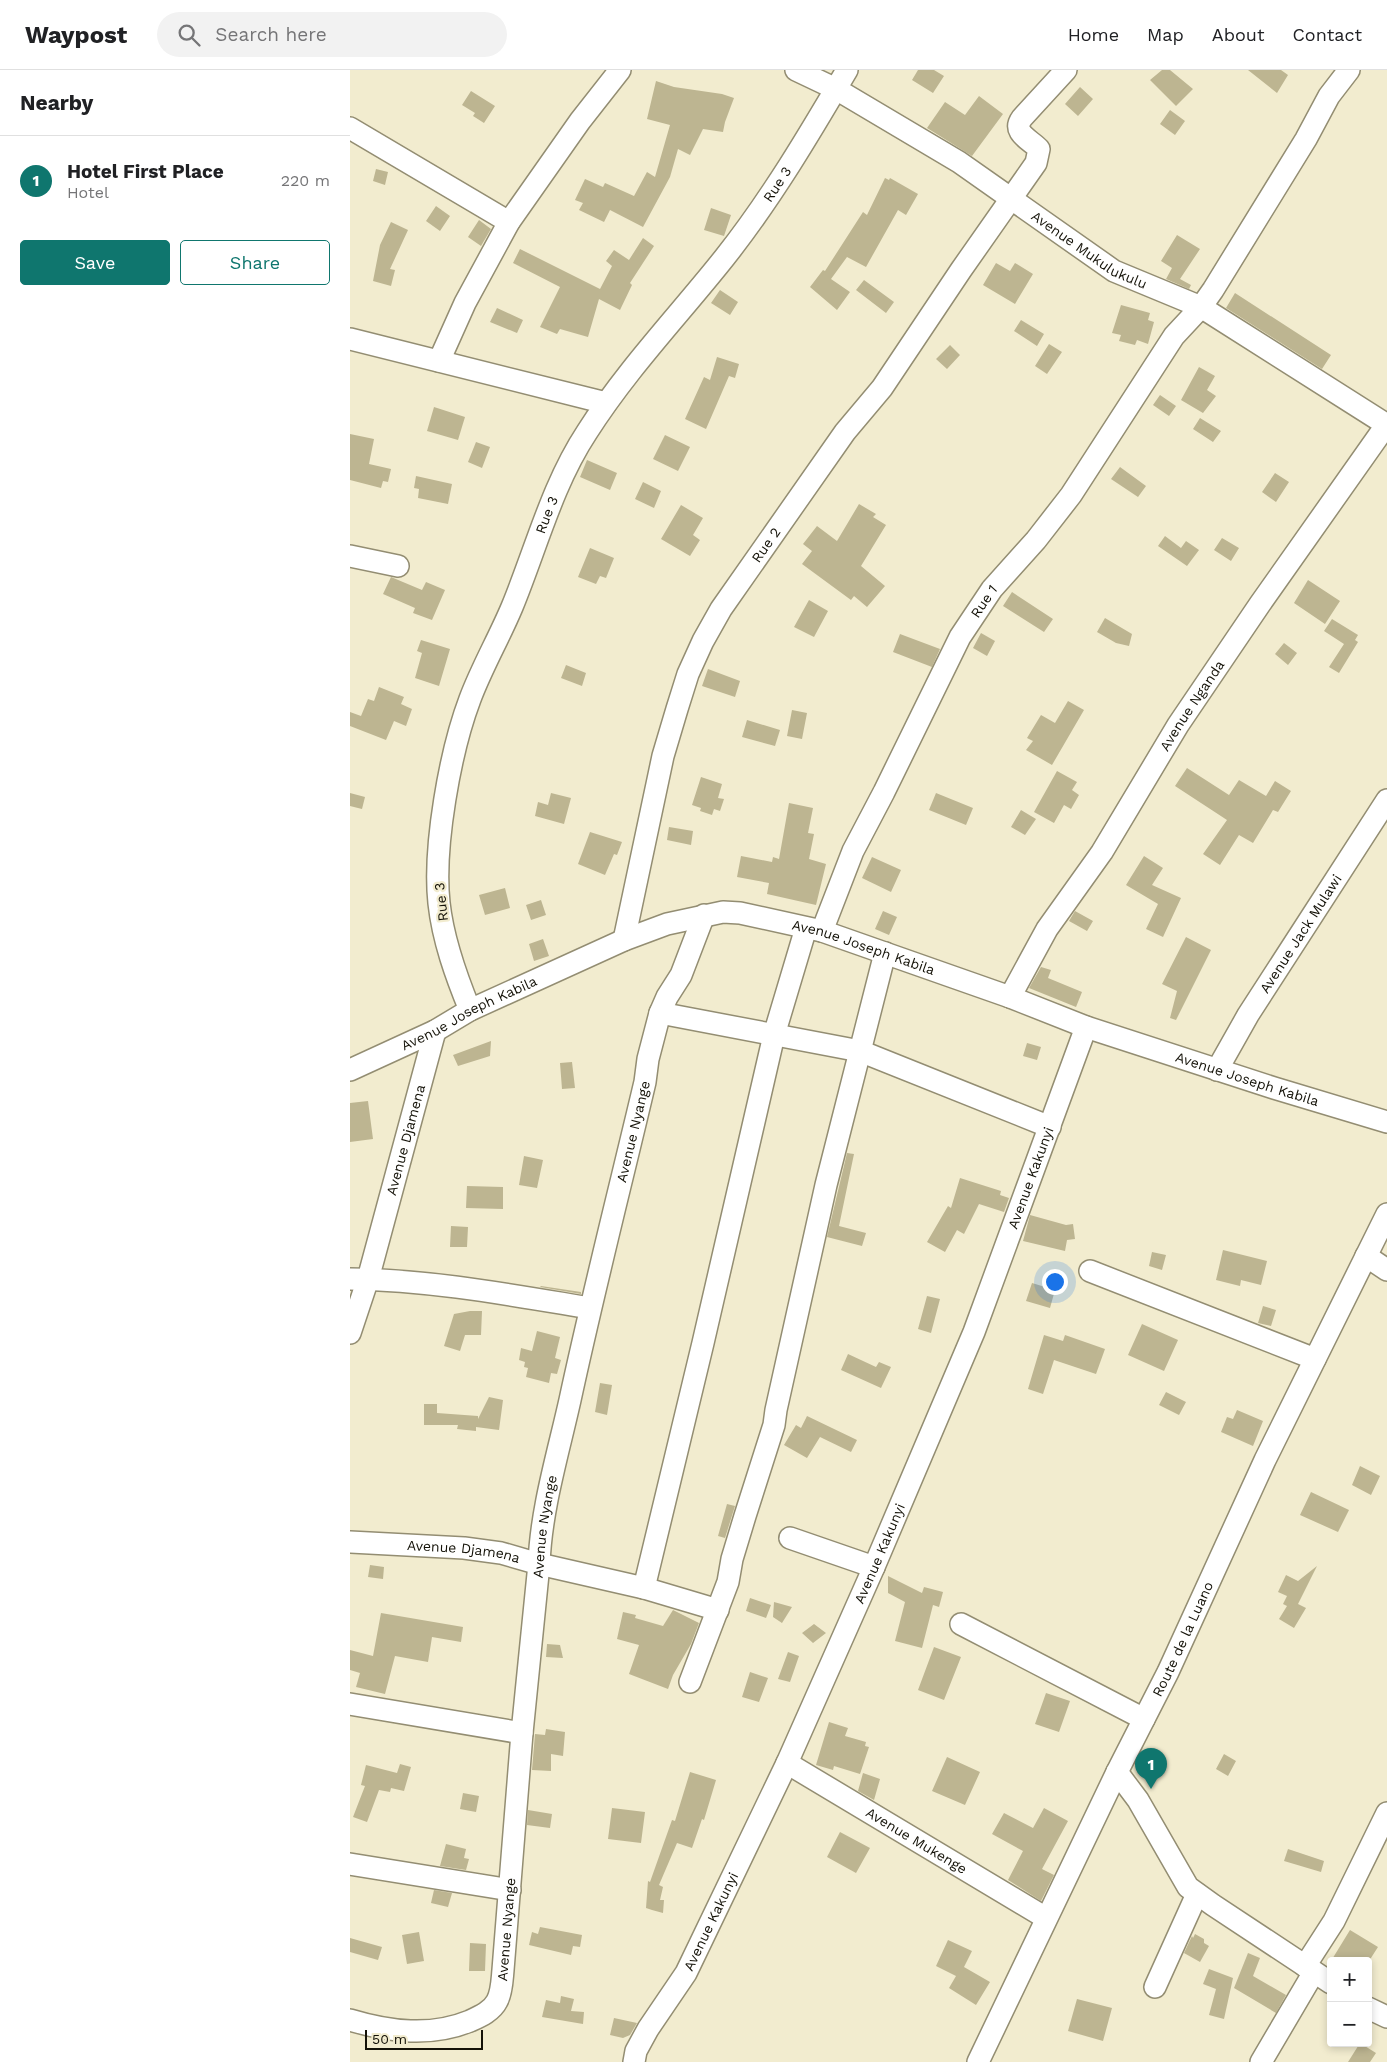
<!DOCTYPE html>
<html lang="en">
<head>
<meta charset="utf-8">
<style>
	body { margin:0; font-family:"Work Sans",sans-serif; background:#f2f2f2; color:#202124 }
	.controls { position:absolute; right:15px; bottom:15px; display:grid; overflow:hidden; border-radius:5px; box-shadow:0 2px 8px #0003 }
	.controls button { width:45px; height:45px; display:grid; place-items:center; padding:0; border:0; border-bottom:1px solid #e0e0e0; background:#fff; color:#202124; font:25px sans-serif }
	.scale { position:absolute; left:15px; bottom:12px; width:118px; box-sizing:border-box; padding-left:5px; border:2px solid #141208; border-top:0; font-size:14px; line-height:18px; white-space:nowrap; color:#141208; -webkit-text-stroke:4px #f2eccf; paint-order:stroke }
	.you { position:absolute; left:704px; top:1211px; width:18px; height:18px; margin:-12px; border:4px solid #fff; border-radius:50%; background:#1a73e8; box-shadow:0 0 0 8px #1a73e833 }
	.badge { display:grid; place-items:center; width:32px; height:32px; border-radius:50%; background:#0f766e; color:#fff; font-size:16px; font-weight:700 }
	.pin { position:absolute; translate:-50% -41px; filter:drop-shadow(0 1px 2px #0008) }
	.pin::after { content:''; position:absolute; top:26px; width:18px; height:15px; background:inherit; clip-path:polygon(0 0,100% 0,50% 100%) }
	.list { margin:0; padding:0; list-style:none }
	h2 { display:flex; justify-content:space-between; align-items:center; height:65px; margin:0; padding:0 20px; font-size:21px }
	h2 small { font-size:16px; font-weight:400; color:#757577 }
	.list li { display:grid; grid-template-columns:32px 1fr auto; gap:15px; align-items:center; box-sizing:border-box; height:90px; padding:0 20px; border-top:1px solid #e0e0e0 }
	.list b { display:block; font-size:19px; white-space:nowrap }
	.list p { margin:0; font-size:16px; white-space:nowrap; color:#757577 }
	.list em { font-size:16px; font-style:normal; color:#757577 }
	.actions { display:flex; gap:10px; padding:15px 20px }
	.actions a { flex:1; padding:11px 0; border:1px solid #0f766e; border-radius:5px; text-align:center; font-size:18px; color:#0f766e }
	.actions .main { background:#0f766e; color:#fff }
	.icon { flex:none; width:28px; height:28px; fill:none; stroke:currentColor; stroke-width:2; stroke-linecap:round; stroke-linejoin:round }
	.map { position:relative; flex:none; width:1037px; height:1992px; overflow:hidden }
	header { display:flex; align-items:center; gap:30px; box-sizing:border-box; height:70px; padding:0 25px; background:#fff; border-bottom:1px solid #e0e0e0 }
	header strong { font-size:24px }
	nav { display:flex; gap:28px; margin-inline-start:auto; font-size:18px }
	.search { width:350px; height:45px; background:#f2f2f2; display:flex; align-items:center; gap:12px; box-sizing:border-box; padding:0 18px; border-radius:28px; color:#757577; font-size:19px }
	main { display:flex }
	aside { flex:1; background:#fff }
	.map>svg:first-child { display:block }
</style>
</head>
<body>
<header>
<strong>Waypost</strong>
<div class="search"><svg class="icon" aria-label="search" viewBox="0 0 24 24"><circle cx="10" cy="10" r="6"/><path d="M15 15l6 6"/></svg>Search here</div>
<nav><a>Home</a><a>Map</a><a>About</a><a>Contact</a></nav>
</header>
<main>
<aside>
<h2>Nearby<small></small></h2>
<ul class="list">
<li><span class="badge">1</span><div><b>Hotel First Place</b><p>Hotel</p></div><em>220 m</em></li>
</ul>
<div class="actions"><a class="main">Save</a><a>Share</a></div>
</aside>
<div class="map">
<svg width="1037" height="1992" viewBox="0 0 1037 1992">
	<rect width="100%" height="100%" fill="#f2eccf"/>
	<path fill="#bdb591" d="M568 0H584L594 6 583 23 562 10Z
		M812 0H820L843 19 826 36 800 10Z
		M898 0H931L938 5 927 23Z
		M306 11 324 17 372 24 384 28 375 52 373 62 353 59 340 85 328 79 320 107 293 157 260 140 254 152 229 140 233 133 225 130 235 109 253 117 255 113 284 126 297 102 305 107 320 55 297 49Z
		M730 17 743 29 728 46 715 34Z
		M121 21 145 36 134 53 123 46 125 43 112 35Z
		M629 26 653 44 622 86 577 58 595 32 615 45Z
		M820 40 835 51 825 65 810 54Z
		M26 99 38 102 35 115 23 111Z
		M535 108 539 110 540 108 568 124 556 145 548 140 516 197 497 187 481 209 500 222 487 240 460 217 473 200 475 201 513 142 517 145Z
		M86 136 100 146 90 161 76 151Z
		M361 138 381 145 374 166 354 160Z
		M129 150 141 159 131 176 118 167Z
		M41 152 58 160 40 199 45 200 41 216 23 211 30 175Z
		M827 165 850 179 830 209 841 215 839 219 816 209 822 198 811 191Z
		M293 168 304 176 280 213 282 215 270 240 249 229 238 267 210 259 207 264 190 257 210 217 163 193 170 179 250 219 262 196 256 191 264 180 279 190Z
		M646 193 660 201 665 193 683 204 665 234 633 215Z
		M514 210 544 232 536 243 506 220Z
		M370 220 388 232 380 245 361 233Z
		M885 223 981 285 972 299 876 238Z
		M771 235 800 243 798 250 804 252 798 274 787 270 785 275 769 271 771 265 762 263Z
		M147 238 173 250 167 263 140 252Z
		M671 250 694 264 687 276 664 261Z
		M699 274 712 282 697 304 685 296Z
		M600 275 610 285 597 299 586 289Z
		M367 287 389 294 385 308 379 306 356 359 335 349 354 307 360 310Z
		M849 297 865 306 857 320 866 326 853 343 831 330Z
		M810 325 826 336 819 346 803 335Z
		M84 337 115 347 108 370 77 361Z
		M850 348 871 361 863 372 843 359Z
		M0 364 24 369 19 394 41 399 38 412 33 411 31 418 0 410Z
		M315 365 340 377 328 401 303 389Z
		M126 372 140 377 132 398 118 392Z
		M237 390 267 403 260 420 230 407Z
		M770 397 796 416 788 427 761 409Z
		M925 403 939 412 926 432 912 422Z
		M66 406 102 414 98 434 68 428 69 419 64 418Z
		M293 412 311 421 304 438 285 429Z
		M509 434 526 444 523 447 536 455 511 496 535 516 517 537 504 526 501 530 452 494 462 481 453 474 467 456 487 471Z
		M331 435 353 448 343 465 350 470 340 486 311 469Z
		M815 466 831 478 836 471 849 480 837 496 808 476Z
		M872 468 889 478 881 491 864 480Z
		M240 478 264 488 256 508 250 506 246 514 228 507Z
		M41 507 72 520 76 512 95 520 82 550 63 543 65 538 33 524Z
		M958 510 990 531 975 554 944 533Z
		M662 522 703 549 694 562 653 536Z
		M459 530 478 541 464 567 444 557Z
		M755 548 782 564 779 576 766 573 747 562Z
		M982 549 1008 565 1005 570 1008 572 989 603 979 597 994 574 974 561Z
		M631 563 645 571 637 586 623 578Z
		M550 564 590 579 582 597 543 582Z
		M71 570 100 579 89 616 65 608 72 583 67 581Z
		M934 573 947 583 938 595 925 584Z
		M216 595 236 603 232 616 211 608Z
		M358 599 390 611 385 627 352 616Z
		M29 617 54 627 51 634 62 639 56 656 44 651 36 670 0 656V642L11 646 18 629 24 631Z
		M718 631 734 640 702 695 676 680 683 671 677 668 691 645 705 653Z
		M442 640 457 643 452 669 437 666Z
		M397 650 430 660 425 676 392 667Z
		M837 698 879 725 889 710 916 726 925 711 941 721 928 742 923 740 903 773 889 765 870 795 853 784 877 750 825 716Z
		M707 701 727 712 722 720 729 725 721 739 714 735 704 753 684 742Z
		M351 707 372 714 368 728 374 729 370 741 364 739 362 745 350 741 351 738 342 735Z
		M0 723 15 727 12 739 0 736Z
		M201 723 221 728 214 754 185 746 188 732 198 735Z
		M586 723 623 738 616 755 579 740Z
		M439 733 463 738 458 763 464 764 459 789 476 794 466 835 417 824 419 813 387 807 391 786 422 792 423 787 429 789Z
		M671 740 686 749 675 765 661 757Z
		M319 757 343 761 341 775 317 770Z
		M240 762 272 772 267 785 264 784 255 805 228 794Z
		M794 786 813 798 802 815 831 828 813 867 796 859 808 834 776 815Z
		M522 787 551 800 541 822 512 808Z
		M155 818 160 838 135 845 129 825Z
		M191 830 196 845 181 850 176 835Z
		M533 841 547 847 539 865 525 859Z
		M725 841 743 851 737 861 719 851Z
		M836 867 861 880 826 950 820 948 827 921 812 914Z
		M193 869 199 886 184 891 179 874Z
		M691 897 701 900 698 908 732 922 726 937 679 918Z
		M141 971 140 986 108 996 103 985Z
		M677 973 691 977 687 990 673 986Z
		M222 992 225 1018 212 1019 210 993Z
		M18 1031 23 1069 0 1072V1033Z
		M497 1083 504 1084 489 1156 516 1163 512 1176 477 1167Z
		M174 1086 193 1090 187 1118 169 1115Z
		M610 1108 651 1121 650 1125 659 1128 654 1142 629 1134 614 1164 607 1160 595 1182 577 1172 598 1136 601 1138Z
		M117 1116 153 1117V1139L116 1138Z
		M680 1145 716 1155 723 1154 725 1169 717 1170 715 1181 673 1171Z
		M101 1156 118 1157 117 1177H100Z
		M873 1180 917 1191 911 1215 891 1210 890 1216 866 1210Z
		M802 1182 816 1185 812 1200 799 1196Z
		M682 1213 705 1220 700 1238 676 1231Z
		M191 1216 231 1222V1224L190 1217Z
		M577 1226 590 1229 581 1263 568 1259Z
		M913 1236 926 1240 921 1256 908 1253Z
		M120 1241H132L131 1265H115L110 1281 94 1276 104 1244Z
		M792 1254 828 1270 814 1301 778 1285Z
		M187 1261 210 1267 205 1288 211 1290 207 1304 201 1303 199 1313 176 1307 178 1298 174 1297 175 1292 169 1290 171 1278 182 1281Z
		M694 1265 713 1271 715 1265 755 1279 746 1304 704 1290 693 1324 678 1319Z
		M498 1284 526 1297 529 1292 541 1297 531 1318 491 1300Z
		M250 1313 262 1315 257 1345 245 1342Z
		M816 1322 836 1332 829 1345 809 1335Z
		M139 1327 153 1330 149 1360 126 1357V1361L107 1359 108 1355H74V1334H87V1343L128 1346V1349Z
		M887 1340 913 1351 903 1376 871 1362 877 1347 883 1349Z
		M457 1346 507 1370 501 1382 470 1367 457 1388 434 1375 446 1355 451 1358Z
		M1010 1396 1030 1406 1021 1425 1002 1415Z
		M961 1422 999 1440 988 1462 950 1445Z
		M377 1434 385 1436 375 1468 368 1466Z
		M20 1495 34 1497 33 1509 18 1507Z
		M967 1496 948 1534 956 1538 944 1558 929 1549 937 1536 933 1534 937 1526 928 1522 936 1505 948 1511Z
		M538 1506 572 1523 574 1517 593 1522 589 1537 583 1535 572 1578 545 1571 555 1532 538 1523Z
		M400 1528 421 1535 416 1548 396 1541Z
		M424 1532 442 1537 432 1553 423 1547Z
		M323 1540 349 1553 341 1574 323 1605 318 1619 279 1604 289 1575 267 1569 273 1542 286 1545 285 1548 313 1556Z
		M31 1543 113 1557 111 1572 82 1567 78 1592 45 1586 35 1624 6 1617 10 1603 0 1600V1580L23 1586Z
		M464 1554 476 1563 463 1573 452 1563Z
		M197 1574 210 1575 213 1588 196 1587Z
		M584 1577 611 1587 594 1630 568 1620Z
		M438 1582 449 1586 440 1612 428 1609Z
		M400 1602 418 1608 409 1632 392 1627Z
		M696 1623 720 1631 709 1662 685 1654Z
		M479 1652 498 1658 495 1666 516 1672 515 1676 519 1677 510 1704 484 1696 483 1700 466 1695Z
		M196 1659 215 1662 213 1686 201 1684V1701L182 1700 185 1664 195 1665Z
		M874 1684 886 1691 878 1706 866 1699Z
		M597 1687 630 1702 615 1735 582 1721Z
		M50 1694 61 1697 54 1721 41 1718 40 1722 29 1720 17 1752 3 1747 15 1716 11 1715 16 1695 47 1703Z
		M340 1702 366 1710 354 1750 352 1749 342 1778 327 1773 309 1815 313 1817 310 1830H314L313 1843 302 1840 296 1838 298 1811 300 1812 322 1750 325 1751Z
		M513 1703 530 1709 524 1730 508 1721Z
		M113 1723 129 1726 126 1742 110 1739Z
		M262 1738 295 1742 291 1773 258 1769Z
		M694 1738 718 1751 692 1799 704 1805 691 1831 658 1810 673 1781 642 1764 654 1743 683 1758Z
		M178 1740 202 1744 200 1758 177 1755Z
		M490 1762 520 1778 506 1803 477 1787Z
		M96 1774 116 1779 114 1788 119 1789 116 1800 90 1796Z
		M938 1779 974 1791 971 1802 934 1791Z
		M84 1820 102 1823 98 1837 81 1833Z
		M190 1857 232 1865 230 1877 223 1876 221 1885 179 1875 182 1862 188 1864Z
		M1000 1860 1028 1877 1019 1891H981Z
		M69 1862 74 1891 57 1894 52 1865Z
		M845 1864 854 1869V1873L859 1876 850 1892 834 1883 842 1866 843 1868Z
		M0 1868 32 1877 28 1890 0 1882Z
		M598 1870 622 1881 614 1897 640 1912 626 1935 599 1918 606 1906 586 1896Z
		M120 1873 136 1874 135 1901H119Z
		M898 1883 910 1888 903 1906 936 1925 926 1943 884 1918Z
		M859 1899 883 1908 874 1949 859 1945 866 1919 853 1914Z
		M211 1926 224 1929 221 1941 234 1942 233 1954 192 1947 196 1930 210 1933Z
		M727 1929 762 1938 753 1971 718 1961Z
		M264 1948 287 1953 280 1965 273 1968 260 1965Z
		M1010 1973 1026 1983 1020 1992H998Z"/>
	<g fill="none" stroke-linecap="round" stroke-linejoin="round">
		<defs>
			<g id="minor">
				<path id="s1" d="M446 0 486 19 609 92 764 201 851 237 1037 355"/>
				<path d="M0 58 159 152"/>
				<path d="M0 269 256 333"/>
				<path d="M89 291 115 233 159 152 230 51 270 0"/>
				<path d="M0 486 48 496"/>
				<path id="s2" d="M472 861 503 781 534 722 610 567 642 519 686 470 721 425 824 266 851 237 863 220 956 69 979 26 999 0"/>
				<path id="s3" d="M274 870 313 686 327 639 338 604 353 571 371 539 495 362 532 318 611 200 686 93 689 79C681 70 661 63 672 48L716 0"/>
				<path id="s4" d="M660 927 697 859 752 782 828 655 910 534 1037 354"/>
				<path id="s5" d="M120 940C106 906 93 870 89 833 83 777 100 682 120 629 132 597 149 568 162 537 186 479 202 415 237 362 277 299 329 245 375 187 421 129 460 63 497 0"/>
				<path d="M310 943 510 981 700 1057"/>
				<path id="s6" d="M0 1000 85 961 120 940 274 870 317 854 373 842 390 843 472 861 660 927 736 957 924 1018 1037 1052"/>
				<path id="s7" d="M867 1000 898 945 1037 730"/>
				<path d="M1016 1186 1037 1200"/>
				<path d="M740 1201 965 1289"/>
				<path d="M0 1209C81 1210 161 1225 240 1238"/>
				<path id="s8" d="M0 1263 18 1209 85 961"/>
				<path d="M440 1468 524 1497"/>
				<path id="s9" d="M0 1472 114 1478 151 1483 189 1494 294 1518 368 1540"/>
				<path d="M294 1518 353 1273 424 965 456 858"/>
				<path d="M611 1554 794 1649"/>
				<path d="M340 1612 378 1512 382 1489 395 1446 424 1355 426 1340 476 1115 535 883"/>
				<path d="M0 1634 172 1663"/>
				<path id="s10" d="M437 1693 696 1848"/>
				<path d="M767 1702 788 1730 838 1817 863 1835 981 1913"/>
				<path d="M0 1794 160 1820"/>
				<path d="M955 1896 984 1851 1037 1743"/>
				<path d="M805 1917 847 1824"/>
				<path d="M1018 1938 1037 1947"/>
				<path id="s11" d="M0 1950C40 1962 81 1967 120 1951 131 1946 142 1941 147 1931 152 1922 152 1910 153 1900L172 1663 189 1494C191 1439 208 1384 220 1330 243 1223 270 1118 295 1012L298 989 310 943 317 927 331 905 354 845"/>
				<path id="s12" d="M284 1992 286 1981 298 1959 336 1903 437 1693 524 1497 624 1262 736 957"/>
				<path id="s13" d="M628 1992 767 1702 818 1602 915 1390 1037 1144"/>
				<path d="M911 1992 964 1902"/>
			</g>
		</defs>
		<use href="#minor" stroke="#938d72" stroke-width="24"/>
		<use href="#minor" stroke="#fff" stroke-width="21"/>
	</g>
	<g text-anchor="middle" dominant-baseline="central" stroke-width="4.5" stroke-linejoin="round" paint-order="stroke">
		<g font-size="14" fill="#141208" stroke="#f2eccf">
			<text stroke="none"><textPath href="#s5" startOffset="924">Rue 3</textPath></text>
			<text stroke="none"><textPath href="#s1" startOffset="345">Avenue Mukulukulu</textPath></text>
			<text stroke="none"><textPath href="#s5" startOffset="519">Rue 3</textPath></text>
			<text stroke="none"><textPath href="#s3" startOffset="425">Rue 2</textPath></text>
			<text stroke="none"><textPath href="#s2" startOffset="368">Rue 1</textPath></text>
			<text stroke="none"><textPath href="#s4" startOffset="344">Avenue Nganda</textPath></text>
			<text transform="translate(91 832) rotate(-96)">Rue 3</text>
			<text stroke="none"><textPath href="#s7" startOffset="160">Avenue Jack Mulawi</textPath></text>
			<text stroke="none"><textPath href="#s6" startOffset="552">Avenue Joseph Kabila</textPath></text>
			<text stroke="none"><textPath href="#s6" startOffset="132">Avenue Joseph Kabila</textPath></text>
			<text stroke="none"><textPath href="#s6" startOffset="958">Avenue Joseph Kabila</textPath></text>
			<text stroke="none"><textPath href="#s11" startOffset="1039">Avenue Nyange</textPath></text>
			<text stroke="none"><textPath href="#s8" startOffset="201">Avenue Djamena</textPath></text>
			<text stroke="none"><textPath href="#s12" startOffset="971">Avenue Kakunyi</textPath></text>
			<text stroke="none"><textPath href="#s11" startOffset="634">Avenue Nyange</textPath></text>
			<text stroke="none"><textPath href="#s9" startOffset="114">Avenue Djamena</textPath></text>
			<text stroke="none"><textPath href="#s12" startOffset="566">Avenue Kakunyi</textPath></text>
			<text stroke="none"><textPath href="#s13" startOffset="470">Route de la Luano</textPath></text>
			<text stroke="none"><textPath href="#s10" startOffset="151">Avenue Mukenge</textPath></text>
			<text stroke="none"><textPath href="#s12" startOffset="161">Avenue Kakunyi</textPath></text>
			<text stroke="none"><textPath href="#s11" startOffset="229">Avenue Nyange</textPath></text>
		</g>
	</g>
</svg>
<div class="controls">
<button>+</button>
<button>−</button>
</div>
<div class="scale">50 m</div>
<div class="you"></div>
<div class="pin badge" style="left:801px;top:1719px">1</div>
</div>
</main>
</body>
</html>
